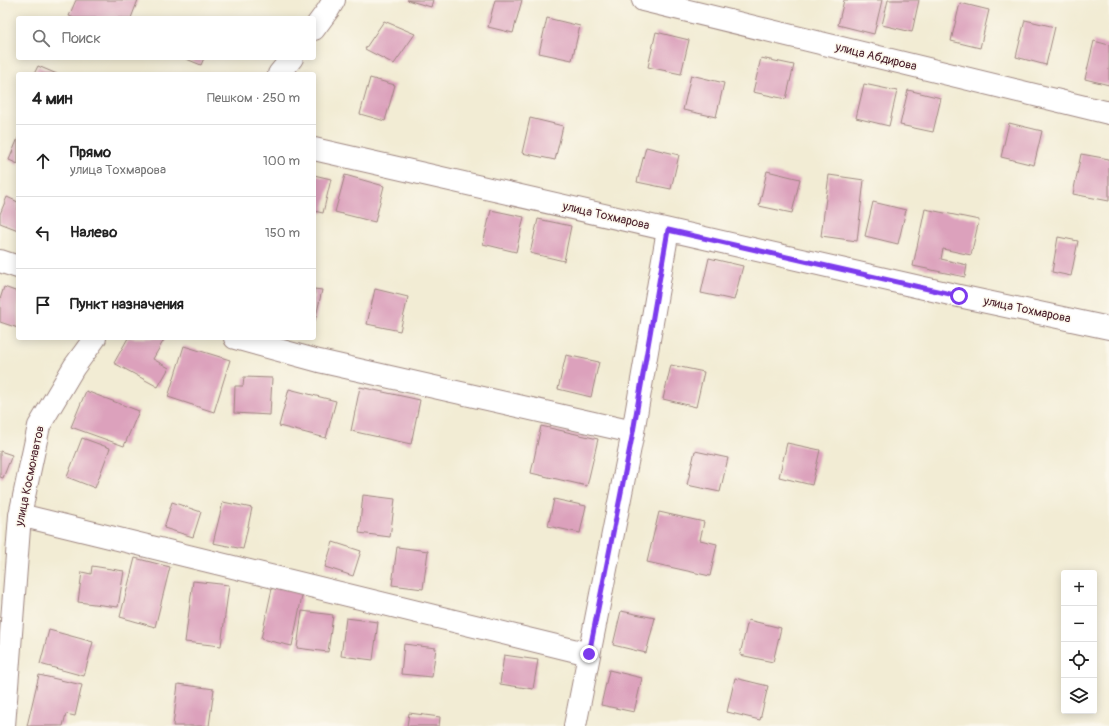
<!DOCTYPE html>
<html lang="ru">
<head>
<meta charset="utf-8">
<style>
	body { margin:0; font-family:Pangolin,sans-serif; background:#f2f2f2; color:#222 }
	.controls { position:absolute; right:12px; bottom:12px; display:grid; overflow:hidden; border-radius:4px; box-shadow:0 2px 10px #0003 }
	.controls button { width:36px; height:36px; display:grid; place-items:center; padding:0; border:0; border-bottom:1px solid #e0e0e0; background:#fff; color:#222; font:20px sans-serif }
	.stop { position:absolute; width:12px; height:12px; margin:-9px; border:3px solid #7c3aed; border-radius:50%; background:#fff }
	.stop.end { background:#7c3aed; border-color:#fff; box-shadow:0 1px 4px #0008 }
	.list { margin:0; padding:0; list-style:none }
	h2 { display:flex; justify-content:space-between; align-items:center; height:52px; margin:0; padding:0 16px; font-size:17px }
	h2 small { font-size:13px; font-weight:400; color:#767676 }
	.list li { display:grid; grid-template-columns:26px 1fr auto; gap:12px; align-items:center; box-sizing:border-box; height:72px; padding:0 16px; border-top:1px solid #e0e0e0 }
	.list b { display:block; font-size:15px; white-space:nowrap }
	.list p { margin:0; font-size:13px; white-space:nowrap; color:#767676 }
	.list em { font-size:13px; font-style:normal; color:#767676 }
	.icon { flex:none; width:22px; height:22px; fill:none; stroke:currentColor; stroke-width:2; stroke-linecap:round; stroke-linejoin:round }
	.map { position:relative; flex:none; width:1109px; height:726px; overflow:hidden }
	.search { position:absolute; background:#fff; box-shadow:0 2px 10px #0003; left:16px; top:16px; width:300px; height:44px; display:flex; align-items:center; gap:10px; box-sizing:border-box; padding:0 14px; border-radius:4px; color:#767676; font-size:15px }
	.panel { position:absolute; background:#fff; box-shadow:0 2px 10px #0003; left:16px; top:72px; width:300px; height:268px; border-radius:4px }
	.map>svg:first-child { display:block }
</style>
</head>
<body>
<div class="map">
<svg width="1109" height="726" viewBox="0 0 1109 726">
	<rect width="100%" height="100%" fill="#fbf7ec"/>
	<filter id="ink" filterUnits="userSpaceOnUse"><feTurbulence type="fractalNoise" baseFrequency=".025" numOctaves="2"/><feDisplacementMap in="SourceGraphic" scale="8" xChannelSelector="R" yChannelSelector="G"/><feConvolveMatrix kernelMatrix="1 2 1 2 8 2 1 2 1" color-interpolation-filters="sRGB"/></filter>
	<filter id="wash" filterUnits="userSpaceOnUse"><feTurbulence type="fractalNoise" baseFrequency=".012" numOctaves="4" result="noise"/><feDisplacementMap in="SourceGraphic" scale="16" xChannelSelector="R" yChannelSelector="G"/><feGaussianBlur stdDeviation="0.9" result="paint"/><feColorMatrix in="noise" values="0 0 0 0 0 0 0 0 0 0 0 0 0 0 0 0 0 1.4 0 .05"/><feComposite in="paint" operator="in"/></filter>
	<g filter="url(#wash)">
		<rect width="100%" height="100%" fill="#f2ecd4"/>
		<g id="blocks">
			<path fill="#dca1bc" d="M76 0H138L131 18H74L69 16Z
				M407 0H433L431 7Z
				M495 0H522L513 33 488 27Z
				M844 0H882L874 34 838 25Z
				M888 0H919L912 32 882 25Z
				M960 3 989 10 980 48 951 41Z
				M547 18 580 26 572 60 539 53Z
				M1025 20 1055 27 1046 65 1016 57Z
				M384 21 415 34 394 64 365 49Z
				M656 32 689 40 681 74 648 67Z
				M1094 41 1109 45V85L1085 79Z
				M184 58H204L201 65Z
				M761 58 794 65 786 99 753 92Z
				M38 66 57 74H34Z
				M691 75 724 83 716 117 683 110Z
				M370 78 395 85 385 121 360 114Z
				M864 84 897 91 889 126 856 118Z
				M908 90 941 98 933 132 900 125Z
				M530 118 563 126 555 160 522 153Z
				M1009 123 1042 131 1034 165 1001 157Z
				M18 138V164L9 160Z
				M646 147 679 155 671 189 637 182Z
				M1081 154 1109 159V201L1073 194Z
				M767 171 800 179 792 213 759 206Z
				M314 175 331 179 323 213 314 211Z
				M345 175 384 186 375 222 335 212Z
				M829 175 864 180 857 241 821 236Z
				M7 197 18 202V230L0 223V214Z
				M873 202 906 210 898 244 865 236Z
				M925 209 979 220 971 255 943 249 941 259 967 265 965 277 913 266Z
				M491 210 524 217 516 252 483 244Z
				M538 219 571 226 564 261 530 253Z
				M1058 237 1078 241 1071 276 1052 272Z
				M709 258 743 266 734 300 701 293Z
				M4 287 18 292V328L0 322V299Z
				M314 289 322 290 315 321H314Z
				M375 289 408 297 400 331 367 324Z
				M128 338H165L153 359 169 368 158 387 114 363Z
				M184 346 230 360 214 412 168 397Z
				M566 355 599 362 591 397 558 389Z
				M671 365 704 372 696 407 663 399Z
				M244 377 272 378 270 415 234 413 235 386H243Z
				M360 387 420 400 411 444 351 431Z
				M289 389 336 401 326 438 279 426Z
				M86 391 139 411 124 446 71 427Z
				M541 426 598 439 587 486 531 473Z
				M82 438 110 448 95 488 67 477Z
				M787 443 820 450 812 485 779 477Z
				M0 451 12 455 3 478 0 477Z
				M695 451 728 458 720 492 687 485Z
				M363 495 395 499 390 537 359 533Z
				M554 499 586 506 580 533 548 526Z
				M172 502 201 512 193 537 164 528Z
				M223 502 252 508 243 549 213 543Z
				M659 512 704 522 700 540 717 544 710 576 647 562Z
				M333 542 361 551 353 576 325 567Z
				M397 547 428 551 423 589 392 585Z
				M135 558 170 567 155 627 120 617Z
				M92 566 124 571 118 607 78 602 82 572 91 574Z
				M193 581 229 585 221 646 185 642Z
				M273 584 303 591 292 646 261 639Z
				M302 611 333 615 328 652 297 648Z
				M621 611 655 618 646 653 613 645Z
				M346 618 378 622 373 660 341 656Z
				M748 620 781 628 773 662 740 655Z
				M49 630 93 642 84 676 40 664Z
				M404 644 436 648 432 677 401 674Z
				M504 655 538 660 533 689 500 684Z
				M609 670 642 678 634 712 601 705Z
				M39 675 82 685 75 716 66 714 63 726H27Z
				M735 678 768 686 760 720 727 712Z
				M178 684 214 689 209 726H173Z
				M409 713 440 717 439 726H407Z"/>
		</g>
	</g>
	<g filter="url(#ink)">
		<use href="#blocks" fill-opacity="0" stroke="#9e8680" stroke-width="1"/>
		<g fill="none" stroke-linecap="round" stroke-linejoin="round">
			<defs>
				<path id="minor" d="M643 0 1109 113
					M314 29 328 10 334 0
					M279 74 292 58
					M314 149 959 296 1109 328
					M0 261 18 267
					M235 338 319 361 633 432
					M20 515 589 654
					M4 726 20 515 39 426 74 367 95 338
					M575 726 633 432 668 230"/>
			</defs>
			<use href="#minor" stroke="#9e8680" stroke-width="24"/>
			<use href="#minor" stroke="#fff" stroke-width="22"/>
		</g>
	</g>
	<g fill="none" stroke-linecap="round" stroke-linejoin="round" filter="url(#ink)">
		<path stroke="#7c3aed" stroke-width="5" d="M589 654 633 432 668 230 959 296"/>
	</g>
	<g text-anchor="middle" dominant-baseline="central" stroke-width="3" stroke-linejoin="round" paint-order="stroke">
		<g font-size="12" fill="#4a1f2b" stroke="#fbf7ec">
			<text transform="translate(876 57) rotate(14)">улица Абдирова</text>
			<text transform="translate(606 216) rotate(13)">улица Тохмарова</text>
			<text transform="translate(1027 310) rotate(12)">улица Тохмарова</text>
			<text transform="translate(30 476) rotate(-78)">улица Космонавтов</text>
		</g>
	</g>
</svg>
<div class="controls">
<button>+</button>
<button>−</button>
<button><svg class="icon" aria-label="locate" viewBox="0 0 24 24"><circle cx="12" cy="12" r="6"/><path d="M12 2v4M12 18v4M2 12h4M18 12h4"/></svg></button>
<button><svg class="icon" aria-label="layers" viewBox="0 0 24 24"><path d="M12 4l9 5-9 5-9-5zM3 14l9 5 9-5"/></svg></button>
</div>
<div class="stop" style="left:959px;top:296px"></div>
<div class="stop end" style="left:589px;top:654px"></div>
<div class="search"><svg class="icon" aria-label="search" viewBox="0 0 24 24"><circle cx="10" cy="10" r="6"/><path d="M15 15l6 6"/></svg>Поиск</div>
<section class="panel">
<h2>4 мин<small>Пешком · 250 m</small></h2>
<ul class="list">
<li><svg class="icon" aria-label="ahead" viewBox="0 0 24 24"><path d="M12 20V5M6 11l6-6 6 6"/></svg><div><b>Прямо</b><p>улица Тохмарова</p></div><em>100 m</em></li>
<li><svg class="icon" aria-label="left" viewBox="0 0 24 24"><path d="M17 20v-9H6M10 6l-5 5 5 5"/></svg><div><b>Налево</b></div><em>150 m</em></li>
<li><svg class="icon" aria-label="arrive" viewBox="0 0 24 24"><path d="M6 21V4h12l-3 4 3 4H6"/></svg><div><b>Пункт назначения</b></div></li>
</ul>
</section>
</div>
</body>
</html>
